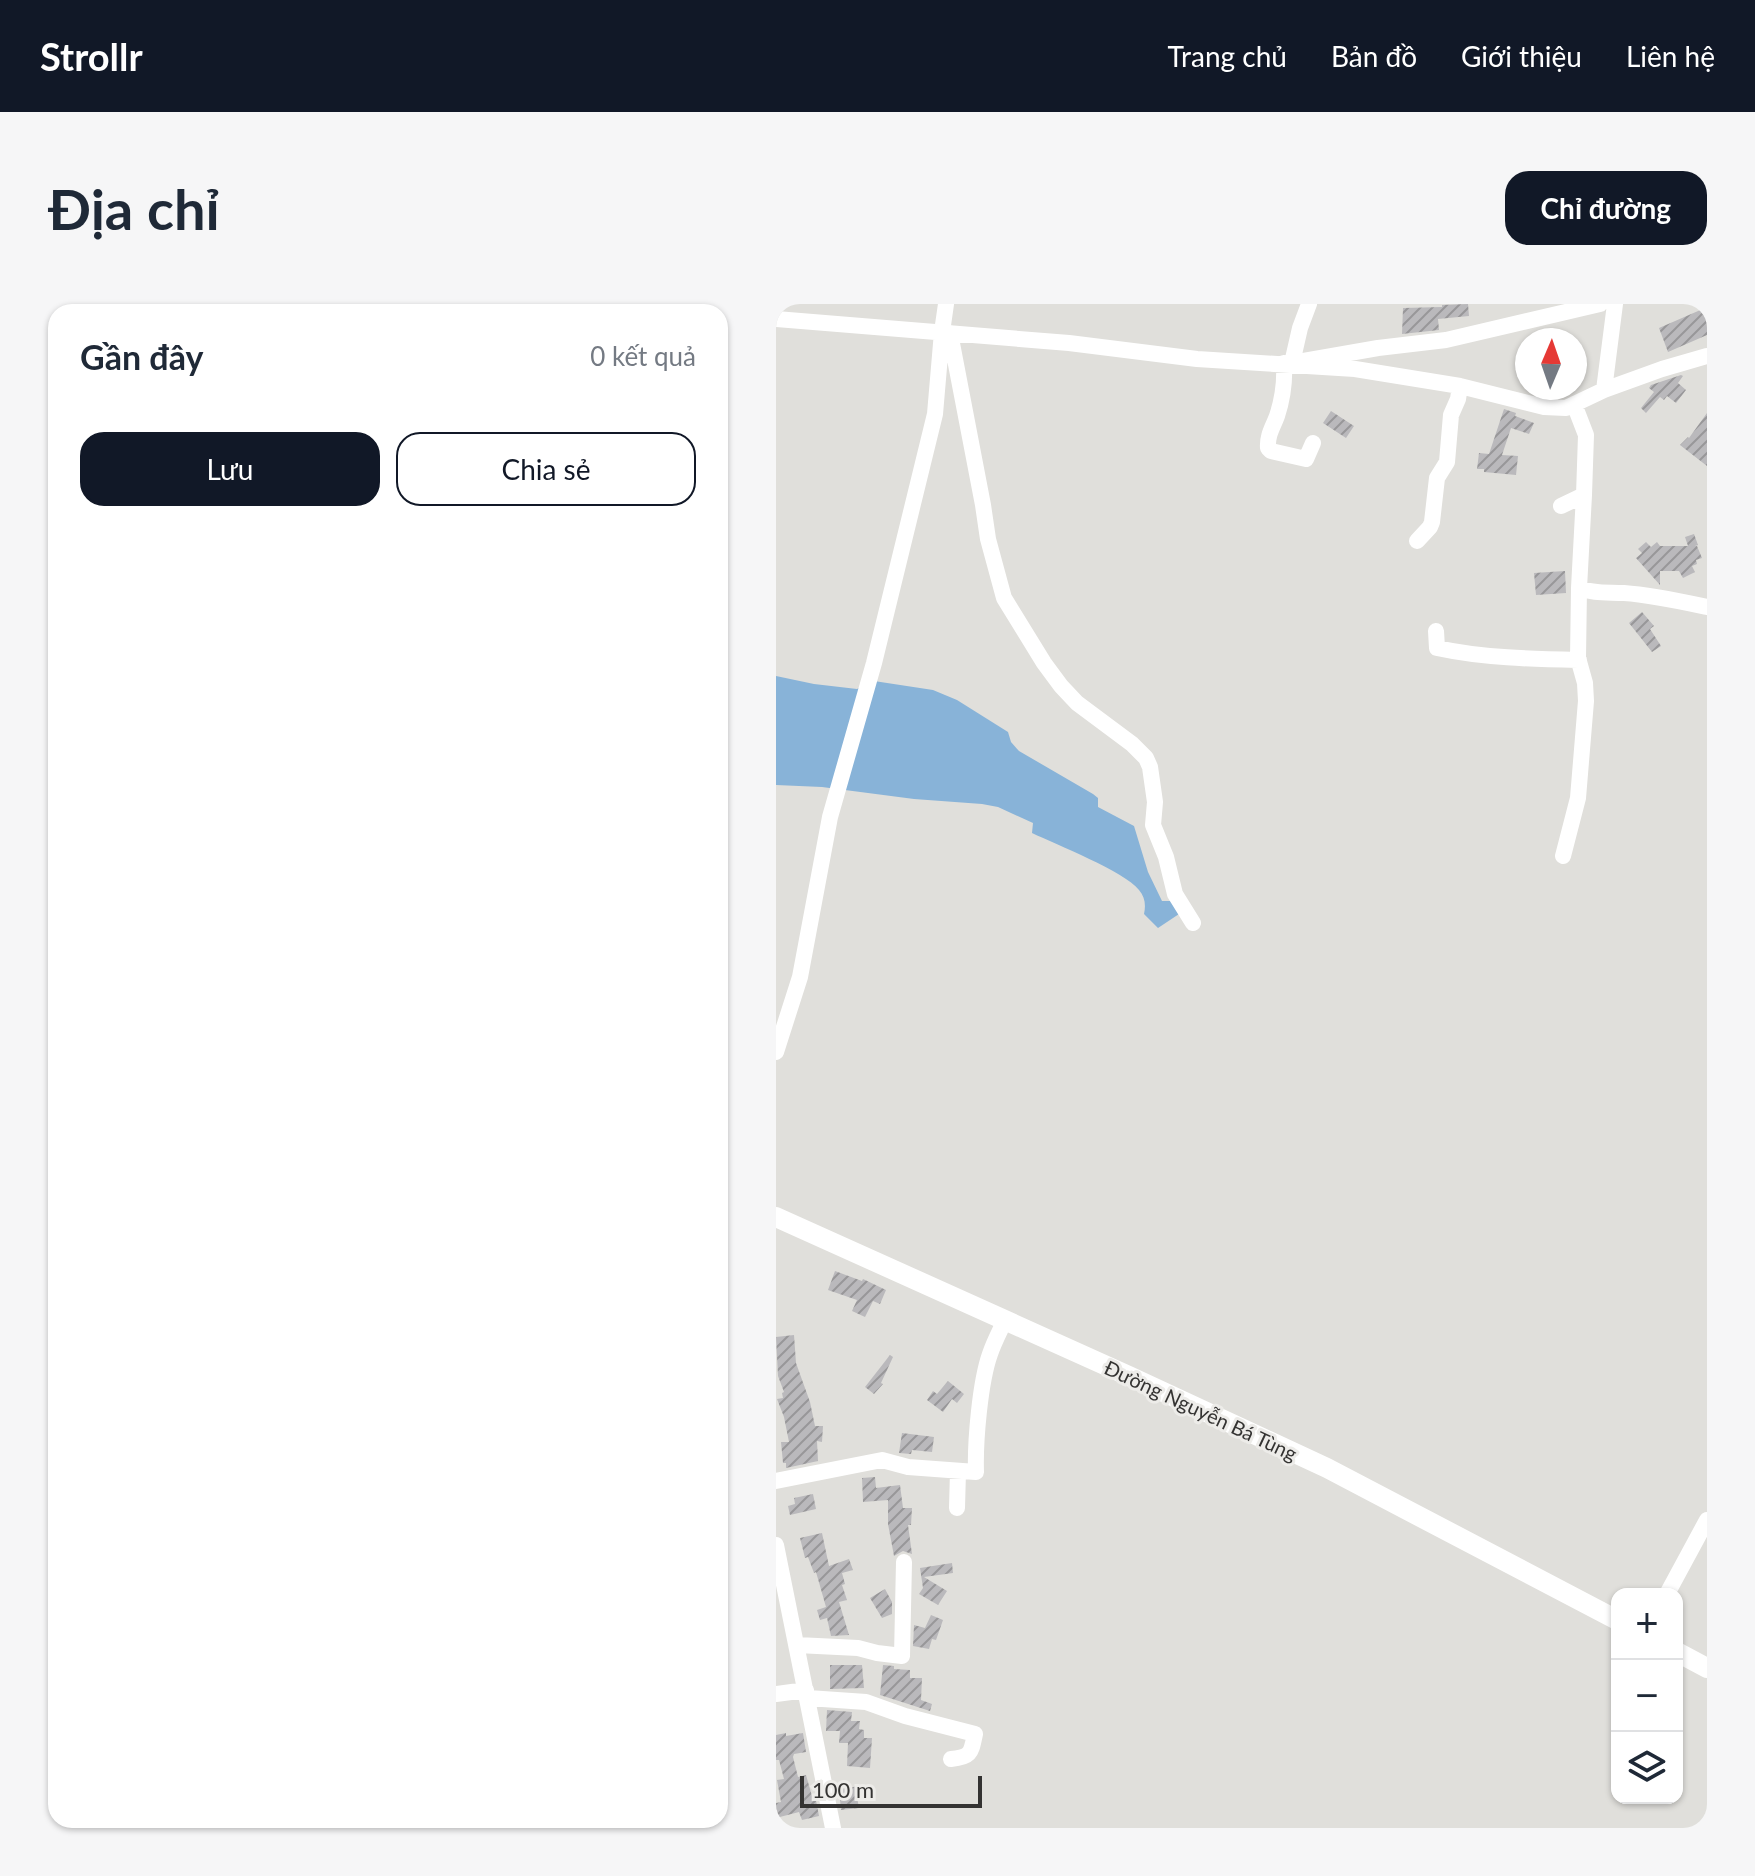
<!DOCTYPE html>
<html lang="vi">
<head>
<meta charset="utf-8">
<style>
	body { margin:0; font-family:Lato,sans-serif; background:#f6f6f7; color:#1f2937 }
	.controls { position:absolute; right:24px; bottom:24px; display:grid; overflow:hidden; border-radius:16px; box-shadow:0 2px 6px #0004 }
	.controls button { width:72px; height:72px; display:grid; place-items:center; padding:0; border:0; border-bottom:2px solid #e0e1e3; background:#fff; color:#1f2937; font:40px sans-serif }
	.compass { position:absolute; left:739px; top:24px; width:72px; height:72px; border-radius:50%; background:#fff; box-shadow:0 2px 6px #0004; rotate:2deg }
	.scale { position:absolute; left:24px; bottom:20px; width:182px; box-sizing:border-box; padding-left:8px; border:4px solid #343332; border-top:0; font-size:22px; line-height:28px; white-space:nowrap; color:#343332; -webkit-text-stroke:6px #edece9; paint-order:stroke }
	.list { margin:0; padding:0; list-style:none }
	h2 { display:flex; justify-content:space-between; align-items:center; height:104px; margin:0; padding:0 32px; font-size:34px }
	h2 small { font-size:26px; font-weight:400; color:#747a83 }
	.actions { display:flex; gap:16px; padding:24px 32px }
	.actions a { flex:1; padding:18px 0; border:2px solid #111827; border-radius:24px; text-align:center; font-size:28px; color:#111827 }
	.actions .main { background:#111827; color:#fff }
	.icon { flex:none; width:44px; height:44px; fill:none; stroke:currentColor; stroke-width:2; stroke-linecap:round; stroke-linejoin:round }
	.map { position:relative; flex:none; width:931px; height:1524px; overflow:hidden; border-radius:24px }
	header { display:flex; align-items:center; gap:48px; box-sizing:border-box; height:112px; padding:0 40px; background:#111827; color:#fff }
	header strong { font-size:38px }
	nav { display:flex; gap:44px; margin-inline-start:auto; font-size:28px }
	.intro { display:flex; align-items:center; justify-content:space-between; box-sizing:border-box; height:192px; padding:0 48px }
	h1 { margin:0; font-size:56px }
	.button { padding:20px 36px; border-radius:24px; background:#111827; color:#fff; font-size:28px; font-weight:700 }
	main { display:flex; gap:48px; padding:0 48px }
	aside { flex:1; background:#fff; border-radius:24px; box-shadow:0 2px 6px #0004 }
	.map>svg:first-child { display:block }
</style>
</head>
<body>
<header>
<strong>Strollr</strong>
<nav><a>Trang chủ</a><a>Bản đồ</a><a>Giới thiệu</a><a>Liên hệ</a></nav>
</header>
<div class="intro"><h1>Địa chỉ</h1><a class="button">Chỉ đường</a></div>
<main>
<aside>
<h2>Gần đây<small>0 kết quả</small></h2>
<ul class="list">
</ul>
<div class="actions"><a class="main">Lưu</a><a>Chia sẻ</a></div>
</aside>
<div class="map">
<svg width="931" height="1524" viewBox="0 0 931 1524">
	<defs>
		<pattern id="building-hatch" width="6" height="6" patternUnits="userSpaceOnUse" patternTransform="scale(2)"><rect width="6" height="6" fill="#bab9bc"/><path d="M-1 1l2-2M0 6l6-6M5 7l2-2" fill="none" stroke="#989799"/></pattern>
	</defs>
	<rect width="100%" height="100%" fill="#e0dfdb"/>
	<path fill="#88b3d8" d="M0 372 38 380 81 385 98 377 157 386 181 396 232 428 235 438 243 447 317 490 322 494V503L358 522 372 568 386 597H395L403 610 382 624 368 610C370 601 369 593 363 586 348 567 281 541 256 529L257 519 222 503 206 500 138 495 46 483 0 481Z"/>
	<path fill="url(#building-hatch)" d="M692 0 693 12 662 15 663 26 626 30 627 4 666 3V1Z
		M929 4 931 11V31L892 48 883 24Z
		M905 71 907 72 902 79 910 86 900 99 891 92 888 96 884 93 870 109 865 104 878 88 873 84 875 81Z
		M728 105 740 109 739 112 758 119 753 130 735 124 726 151 742 152 740 171 708 168V165H701L703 149 713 150Z
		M555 107 578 122 570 134 547 119Z
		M931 109V162L904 141 912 133 913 134Z
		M918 230 922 241 919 242H921L926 254 920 256 921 260 916 262 919 268 907 274 903 267H884V281L860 254 866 249 862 245 870 238 875 243 881 238 884 242H912L909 233Z
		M789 267 790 289 760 291 758 269Z
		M866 308 878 322 874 325 885 342 876 348 853 319Z
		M59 967 86 977 87 975 110 986 104 1000 97 997 89 1013 76 1007 81 996 52 986Z
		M18 1031 20 1059 34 1098 39 1122H47L46 1138 41 1137 42 1157 10 1164V1159H7L5 1138H13L8 1113 1 1095 7 1094 6 1089 8 1088 2 1072 0 1033Z
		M114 1051 117 1053 105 1079 107 1080 98 1090 89 1083Z
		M172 1077 188 1090 181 1099 176 1095 167 1108 151 1096 157 1087 161 1090Z
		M126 1129 158 1133 156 1148 136 1146 135 1150 123 1149Z
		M99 1173 100 1184 124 1181 127 1204H136L135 1221H132L136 1250 127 1247 118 1252 112 1220V1196L87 1198 86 1174Z
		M37 1190 40 1205 14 1211 12 1202 19 1200 18 1194Z
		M46 1229 53 1262 73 1255 77 1266 66 1269 69 1280 66 1281 71 1296 63 1298 73 1331 55 1332 51 1314 44 1316 41 1306 50 1303 40 1268 38 1269 32 1253 29 1254 24 1234Z
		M176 1259 177 1269 148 1273 171 1287 162 1301 143 1290 147 1284 144 1264Z
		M109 1285 116 1298V1310L106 1314 94 1294Z
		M155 1311 167 1316 160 1336 156 1335 153 1345 137 1342 138 1321 149 1324Z
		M54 1361H86L88 1384 54 1385Z
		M107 1361 118 1362V1365L134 1366V1374H146L145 1396 156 1400 154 1407 104 1391Z
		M51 1406 76 1408 75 1417H84L83 1425 88 1426V1434H96L94 1464 71 1462 72 1439H63L64 1427H50Z
		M10 1429V1432L27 1429 30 1448 18 1450 17 1453 22 1473 30 1471 36 1492 39 1491 43 1512 26 1516 23 1508 0 1514V1499L5 1498 1 1476 8 1475 3 1456H0V1431Z
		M84 1482 85 1492 81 1493 83 1504 65 1506 63 1485Z"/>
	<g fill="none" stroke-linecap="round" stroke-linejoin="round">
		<path stroke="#fff" stroke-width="16" d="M533 0 524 24 516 59 602 44 670 36 824 0
			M0 15 293 39 421 55 579 65 684 82 768 103 790 104 828 86 886 65 931 52
			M174 29 207 201 212 235 228 294 268 359 285 382 301 399 356 440 370 454 374 463 379 498 377 521 390 553 399 590 417 619
			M508 59C509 77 507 94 501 112 497 123 491 131 492 144L495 147 530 155 537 139
			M828 86 839 0
			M808 191 803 284C817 290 833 288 848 289 876 291 903 297 931 303
			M785 202 808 191 810 131 798 100
			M641 237 654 223 656 218 661 174 671 158 675 111 682 95 684 82
			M660 327 661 344C707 354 756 355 803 356
			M787 552 802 494 810 397 809 379 802 354 803 284
			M0 748 24 673 54 513 98 359 159 110 166 28 170 0
			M0 1177 106 1156 132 1163 200 1168C199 1138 204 1078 214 1050 218 1038 224 1027 229 1016
			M181 1204 182 1167
			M0 1241 57 1524
			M891 1290 931 1216
			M21 1341 82 1344 101 1349 126 1352 128 1258
			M0 1390 30 1386
			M32 1394 90 1398 129 1412 199 1430C195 1448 196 1453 175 1455"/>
		<path stroke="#fff" stroke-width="20" d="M0 913 353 1072 551 1164 841 1316
			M901 1348 931 1364"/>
	</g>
	<g text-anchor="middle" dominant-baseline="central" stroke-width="6" stroke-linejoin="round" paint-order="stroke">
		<g font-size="20" fill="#343332" stroke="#edece9">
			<text transform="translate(425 1106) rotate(25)">Đường Nguyễn Bá Tùng</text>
		</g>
	</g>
</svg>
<div class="controls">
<button>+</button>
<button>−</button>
<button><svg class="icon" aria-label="layers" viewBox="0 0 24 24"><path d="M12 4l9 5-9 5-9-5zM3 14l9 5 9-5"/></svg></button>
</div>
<svg class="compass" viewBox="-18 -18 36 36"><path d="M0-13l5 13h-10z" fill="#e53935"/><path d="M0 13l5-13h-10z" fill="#747a83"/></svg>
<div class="scale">100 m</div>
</div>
</main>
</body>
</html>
